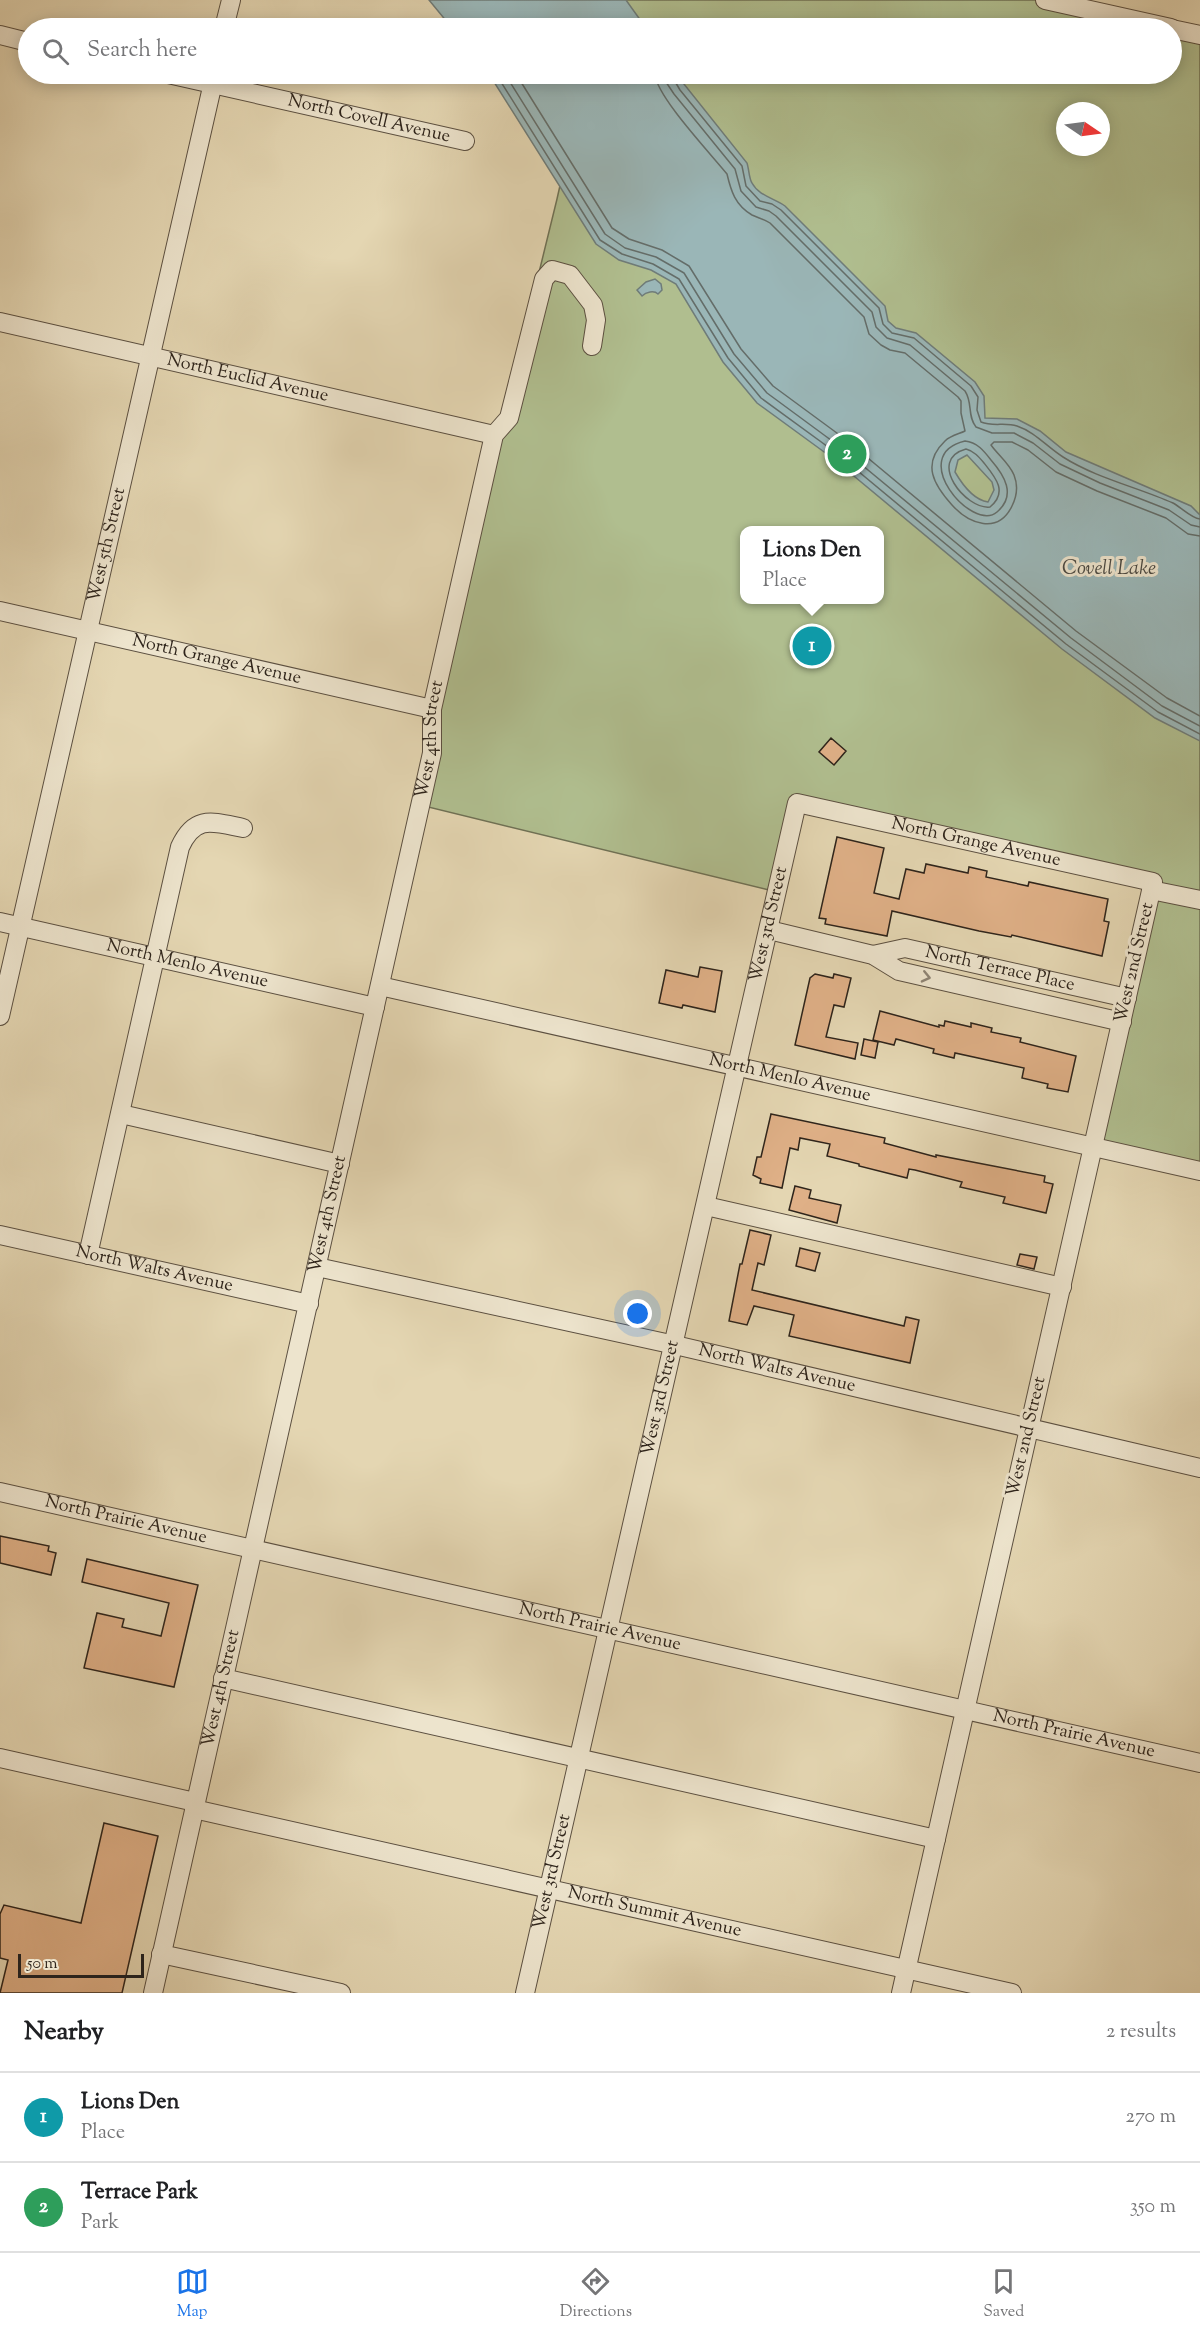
<!DOCTYPE html>
<html lang="en">
<head>
<meta charset="utf-8">
<style>
	body { margin:0; font-family:"Sorts Mill Goudy",serif; background:#f6f6f6; color:#202124 }
	.compass { position:absolute; left:1056px; top:102px; width:54px; height:54px; border-radius:50%; background:#fff; box-shadow:0 3px 15px #0003; rotate:103deg }
	.scale { position:absolute; left:18px; bottom:15px; width:126px; box-sizing:border-box; padding-left:6px; border:3px solid #2e241b; border-top:0; font-size:16px; line-height:21px; white-space:nowrap; color:#2e241b; -webkit-text-stroke:4px #ede4cd; paint-order:stroke }
	.you { position:absolute; left:638px; top:1314px; width:21px; height:21px; margin:-15px; border:4px solid #fff; border-radius:50%; background:#1a73e8; box-shadow:0 0 0 9px #1a73e833 }
	.badge { display:grid; place-items:center; width:39px; height:39px; border-radius:50%; background:#1a73e8; color:#fff; font-size:20px; font-weight:700 }
	.pin { position:absolute; translate:-50% -50%; border:3px solid #fff; box-shadow:0 2px 6px #0006 }
	.popup { position:absolute; left:740px; top:526px; width:144px; height:78px; box-sizing:border-box; display:grid; place-content:center; border-radius:12px; background:#fff; filter:drop-shadow(0 2px 4px #0005); font-size:20px; white-space:nowrap; color:#757577 }
	.popup b { font-size:22px; color:#202124 }
	.popup::after { content:''; position:absolute; left:50%; top:100%; margin-left:-12px; border:12px solid transparent; border-top-color:#fff }
	.list { margin:0; padding:0; list-style:none }
	h2 { display:flex; justify-content:space-between; align-items:center; height:78px; margin:0; padding:0 24px; font-size:26px }
	h2 small { font-size:20px; font-weight:400; color:#757577 }
	.list li { display:grid; grid-template-columns:39px 1fr auto; gap:18px; align-items:center; box-sizing:border-box; height:90px; padding:0 24px; border-top:2px solid #e0e0e0 }
	.list b { display:block; font-size:22px; white-space:nowrap }
	.list p { margin:0; font-size:20px; white-space:nowrap; color:#757577 }
	.list em { font-size:20px; font-style:normal; color:#757577 }
	.icon { flex:none; width:33px; height:33px; fill:none; stroke:currentColor; stroke-width:2; stroke-linecap:round; stroke-linejoin:round }
	.map { position:relative; flex:none; width:1200px; height:1993px; overflow:hidden }
	.search { position:absolute; background:#fff; box-shadow:0 3px 15px #0003; left:18px; right:18px; top:18px; height:66px; display:flex; align-items:center; gap:15px; box-sizing:border-box; padding:0 21px; border-radius:33px; color:#757577; font-size:22px }
	.sheet { height:258px; background:#fff }
	nav { display:flex; justify-content:space-around; align-items:center; box-sizing:border-box; height:84px; border-top:2px solid #e0e0e0; background:#fff; font-size:16px; color:#757577 }
	nav a { display:grid; justify-items:center; gap:3px }
	nav .on { color:#1a73e8 }
	.map>svg:first-child { display:block }
</style>
</head>
<body>
<div class="map">
<svg width="1200" height="1993" viewBox="0 0 1200 1993">
	<rect width="100%" height="100%" fill="#e4d6b2"/>
	<filter id="stains"><feTurbulence type="fractalNoise" baseFrequency=".00333" numOctaves="4"/><feColorMatrix values="0 0 0 0 .2 0 0 0 0 .09 0 0 0 0 .02 0 0 0 .5 -.17"/></filter>
	<radialGradient id="worn" r=".72"><stop offset=".6" stop-color="#630" stop-opacity="0"/><stop offset="1" stop-color="#630" stop-opacity=".3"/></radialGradient>
	<path fill="#b0be8f" stroke="#6f7155" stroke-width="1.5" fill-rule="evenodd" d="M602 0H1045L1170 28H595Z
		M1172 29 1200 35V1171L1094 1147 1153 882 798 803 777 892 420 805 432 709 557 199 585 74H1172ZM1065 111H1101V147H1065ZM744 530H880V600H744Z"/>
	<path fill="#9ab6b7" stroke="#6f7c79" stroke-width="1.5" fill-rule="evenodd" d="M429 0H626L646 28H452Z
		M489 74H676L747 163C749 169 749 179 752 183 759 196 774 198 785 206L885 306 888 321 896 328 916 333 975 382 984 396 985 418 1017 419 1040 431 1066 452 1191 506 1200 515V741L1155 718 1062 649 831 457 757 403 723 362 676 284 651 270 619 260 596 244ZM967 455 992 482 994 490 988 502C974 500 962 484 955 472L958 460Z
		M655 279 661 284 662 290 658 294C654 290 646 292 642 296L637 290 646 282Z"/>
	<g fill="none" stroke-linecap="round" stroke-linejoin="round">
		<path stroke="#646d69" stroke-width="1.5" d="M496 74 600 240 622 254 653 264 679 279 728 358 761 398 835 452 1066 644 1158 712 1200 734
			M505 74 605 234 625 248 656 257 684 273 734 354 767 393 839 446 1071 638 1162 706 1200 726
			M516 74 612 228 629 239 662 250 689 266 741 349 773 386 845 439 1076 631 1167 698 1200 716
			M655 74C656 96 711 154 727 174 731 191 735 205 752 215 758 218 764 219 770 223L864 317 869 334 881 345 890 350 905 353 958 397 961 401V413L965 431C959 434 951 435 945 441 921 464 934 485 952 505 969 524 998 535 1012 506 1017 496 1018 485 1014 475 1009 463 998 455 991 445L994 442H1012L1028 450 1056 472 1097 491 1166 518 1188 534 1200 536
			M664 74 666 82 674 94 735 169 741 191 756 207 769 211 776 216 872 312 876 327 887 338 910 345 965 391C973 403 967 416 976 427L992 433H1014L1033 443 1060 464 1100 483 1169 510 1191 525 1200 527
			M672 74 673 78 680 90 742 166 746 186 760 201 772 204 781 210 879 308 883 324 892 333 914 338 971 386 978 397 977 410 981 422C993 427 1005 422 1017 426 1035 432 1047 447 1063 457 1096 478 1137 487 1173 503 1182 508 1191 518 1200 519
			M965 441C977 442 984 451 991 460 1004 475 1017 495 997 512 972 533 906 455 965 441Z
			M966 449C974 451 979 457 984 463 996 478 1008 492 990 507 966 510 926 460 966 449Z"/>
	</g>
	<path fill="#dfb087" stroke="#2e241b" stroke-width="1.5" d="M801 630 831 640 824 662 794 653Z
		M831 738 846 751 834 765 819 752Z
		M837 837 884 848 874 893 899 899 906 869 924 873 926 864 968 873 969 867 987 871 986 877 1028 886 1029 882 1108 899 1104 921 1109 922 1102 956 1012 935 1011 937 979 931 892 911 887 936 825 924 826 919 819 918Z
		M700 967 722 971 715 1012 683 1005 682 1008 659 1003 666 970 698 977Z
		M815 974 833 978 834 974 851 978 844 1007 834 1005 826 1037 858 1043 855 1059 795 1045 810 978Z
		M880 1011 939 1027V1025L944 1026 945 1021 971 1027V1023L992 1028 991 1032 1021 1038 1020 1042 1076 1056 1068 1092 1047 1088 1048 1084 1022 1078 1024 1068 955 1053 954 1058 933 1053 934 1049 896 1039 894 1045 873 1040Z
		M864 1039 878 1042 875 1058 861 1055Z
		M771 1114 885 1138 884 1143 936 1157V1155L1045 1176 1044 1182 1053 1184 1046 1213 1003 1203 1005 1197 960 1187 962 1182 915 1170 909 1169 907 1178 859 1166V1164L827 1156 830 1144 800 1138 798 1150 790 1148 782 1188 760 1183 761 1179 753 1175 757 1157H761Z
		M795 1186 811 1190 809 1198 841 1205 837 1223 789 1210Z
		M750 1230 771 1235 764 1265 758 1263 752 1290 904 1326 906 1317 919 1320 910 1363 789 1336 794 1315 754 1306 747 1325 729 1321 740 1264H742Z
		M800 1248 820 1253 815 1271 796 1266Z
		M1020 1254 1037 1257 1034 1269 1017 1265Z
		M0 1536 49 1546 48 1551 56 1553 51 1575 0 1563Z
		M87 1559 198 1585 174 1687 84 1668 97 1613 124 1619 122 1627 161 1636 169 1603 82 1582Z
		M104 1823 158 1836 122 1993H0L8 1960 0 1958V1914L4 1905 81 1923Z"/>
	<g fill="none" stroke-linecap="round" stroke-linejoin="round">
		<defs>
			<g id="minor">
				<path d="M1045 0 1171 28"/>
				<path d="M224 28 231 0"/>
				<path d="M1172 29 1200 35"/>
				<path d="M0 35 28 42"/>
				<path id="s1" d="M168 74 465 141"/>
				<path id="s2" d="M0 322 494 435"/>
				<path id="s3" d="M0 611 432 709"/>
				<path d="M1151 890 1200 900"/>
				<path id="s4" d="M0 922 375 1007"/>
				<path d="M769 930 873 955 899 971 1122 1022"/>
				<path id="s5" d="M873 955 905 948 1127 998"/>
				<path id="s6" d="M380 986 1200 1171"/>
				<path id="s7" d="M0 1016 215 74"/>
				<path d="M121 1114 340 1164"/>
				<path d="M706 1206 1062 1287"/>
				<path id="s8" d="M0 1235 309 1304"/>
				<path d="M88 1255 180 847C195 814 213 822 243 828"/>
				<path id="s9" d="M317 1267 675 1345 1200 1468"/>
				<path id="s10" d="M0 1492 1200 1763"/>
				<path d="M223 1678 936 1839"/>
				<path d="M0 1758 195 1802"/>
				<path id="s11" d="M194 1809 1012 1993"/>
				<path d="M161 1954 341 1993"/>
				<path id="s12" d="M153 1993 432 753V709L494 435 509 418 544 279 552 270 570 275 593 305 596 320 592 346"/>
				<path id="s13" d="M525 1993 797 803 1153 882 901 1993"/>
			</g>
		</defs>
		<use href="#minor" stroke="#5c5041" stroke-width="20"/>
		<use href="#minor" stroke="#ede4cd" stroke-width="18"/>
	</g>
	<defs><path id="oneway-chevron" d="M-2-3.5L2.5 0L-2 3.5" fill="none" stroke-width="1.6" stroke-linecap="round" stroke-linejoin="round" transform="scale(1.5)"/></defs>
	<use stroke="#8e8474" href="#oneway-chevron" transform="translate(926 977) rotate(13)"/>
	<g text-anchor="middle" dominant-baseline="central" stroke-width="6" stroke-linejoin="round" paint-order="stroke">
		<g font-size="18" fill="#2e241b" stroke="#ede4cd">
			<text stroke="none"><textPath href="#s1" startOffset="206">North Covell Avenue</textPath></text>
			<text stroke="none"><textPath href="#s2" startOffset="254">North Euclid Avenue</textPath></text>
			<text stroke="none"><textPath href="#s7" startOffset="483">West 5th Street</textPath></text>
			<text stroke="none"><textPath href="#s3" startOffset="222">North Grange Avenue</textPath></text>
			<text stroke="none"><textPath href="#s12" startOffset="1284">West 4th Street</textPath></text>
			<text stroke="none"><textPath href="#s13" startOffset="1404">North Grange Avenue</textPath></text>
			<text stroke="none"><textPath href="#s13" startOffset="1096">West 3rd Street</textPath></text>
			<text transform="translate(1135 963) rotate(-77)">West 2nd Street</text>
			<text stroke="none"><textPath href="#s4" startOffset="192">North Menlo Avenue</textPath></text>
			<text stroke="none"><textPath href="#s5" startOffset="130">North Terrace Place</textPath></text>
			<text stroke="none"><textPath href="#s6" startOffset="420">North Menlo Avenue</textPath></text>
			<text stroke="none"><textPath href="#s12" startOffset="798">West 4th Street</textPath></text>
			<text stroke="none"><textPath href="#s8" startOffset="158">North Walts Avenue</textPath></text>
			<text stroke="none"><textPath href="#s9" startOffset="471">North Walts Avenue</textPath></text>
			<text stroke="none"><textPath href="#s13" startOffset="610">West 3rd Street</textPath></text>
			<text transform="translate(1027 1437) rotate(-77)">West 2nd Street</text>
			<text stroke="none"><textPath href="#s10" startOffset="129">North Prairie Avenue</textPath></text>
			<text stroke="none"><textPath href="#s10" startOffset="615">North Prairie Avenue</textPath></text>
			<text stroke="none"><textPath href="#s12" startOffset="312">West 4th Street</textPath></text>
			<text stroke="none"><textPath href="#s10" startOffset="1101">North Prairie Avenue</textPath></text>
			<text stroke="none"><textPath href="#s13" startOffset="124">West 3rd Street</textPath></text>
			<text stroke="none"><textPath href="#s11" startOffset="472">North Summit Avenue</textPath></text>
		</g>
		<g font-size="20" font-style="italic" fill="#494842" stroke="#ede4cd">
			<text x="1109" y="569">Covell Lake</text>
		</g>
	</g>
	<rect width="100%" height="100%" filter="url(#stains)"/>
	<rect width="100%" height="100%" fill="url(#worn)"/>
</svg>
<svg class="compass" viewBox="-18 -18 36 36"><path d="M0-13l5 13h-10z" fill="#e53935"/><path d="M0 13l5-13h-10z" fill="#757577"/></svg>
<div class="scale">50 m</div>
<div class="you"></div>
<div class="pin badge" style="left:812px;top:646px;background:#0f9aa8">1</div>
<div class="popup"><b>Lions Den</b>Place</div>
<div class="pin badge" style="left:847px;top:454px;background:#2e9e5b">2</div>
<div class="search"><svg class="icon" aria-label="search" viewBox="0 0 24 24"><circle cx="10" cy="10" r="6"/><path d="M15 15l6 6"/></svg>Search here</div>
</div>
<section class="sheet">
<h2>Nearby<small>2 results</small></h2>
<ul class="list">
<li><span class="badge" style="background:#0f9aa8">1</span><div><b>Lions Den</b><p>Place</p></div><em>270 m</em></li>
<li><span class="badge" style="background:#2e9e5b">2</span><div><b>Terrace Park</b><p>Park</p></div><em>350 m</em></li>
</ul>
</section>
<nav>
<a class="on"><svg class="icon" aria-label="map" viewBox="0 0 24 24"><path d="M3 6l6-2 6 2 6-2v14l-6 2-6-2-6 2zM9 4v14M15 6v14"/></svg>Map</a>
<a><svg class="icon" aria-label="directions" viewBox="0 0 24 24"><path d="M12 3l9 9-9 9-9-9zM9 14v-3h6M13 9l2 2-2 2"/></svg>Directions</a>
<a><svg class="icon" aria-label="saved" viewBox="0 0 24 24"><path d="M7 4h10v16l-5-4-5 4z"/></svg>Saved</a>
</nav>
</body>
</html>
